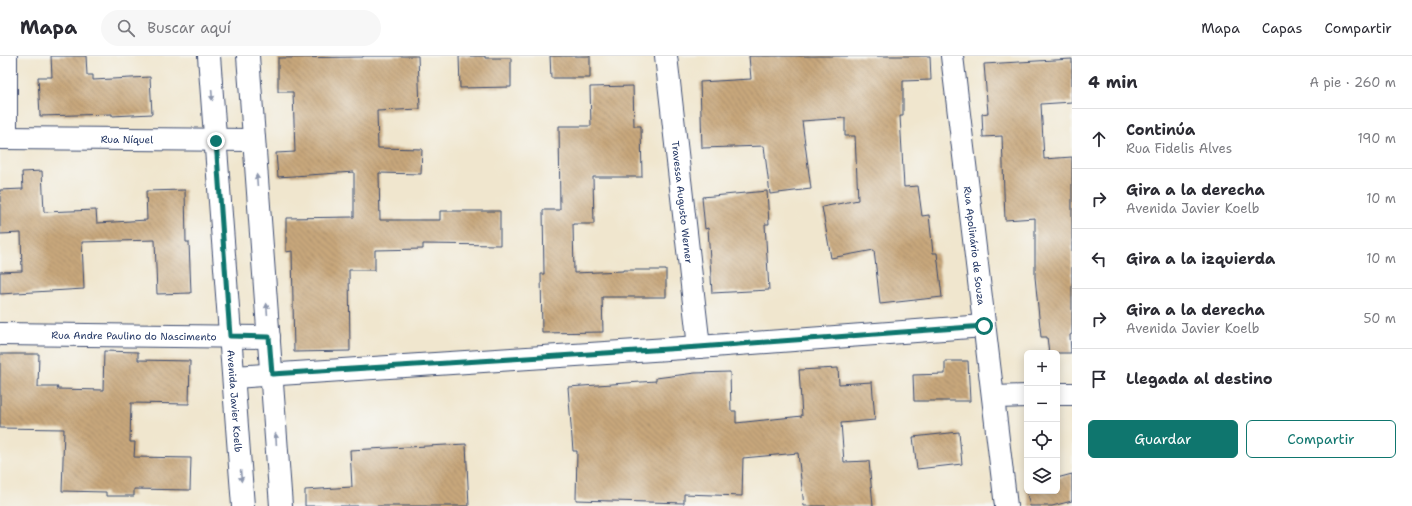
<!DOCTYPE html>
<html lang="es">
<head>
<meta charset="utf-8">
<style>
	body { margin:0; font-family:"Shantell Sans",sans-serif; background:#f7f7f7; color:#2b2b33 }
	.controls { position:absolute; right:12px; bottom:12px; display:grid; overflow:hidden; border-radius:6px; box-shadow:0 2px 10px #0003 }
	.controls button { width:36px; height:36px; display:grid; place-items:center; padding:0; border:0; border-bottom:1px solid #e1e1e2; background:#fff; color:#2b2b33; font:20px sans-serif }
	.stop { position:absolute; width:12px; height:12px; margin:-9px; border:3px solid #0f766e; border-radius:50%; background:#fff }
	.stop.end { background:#0f766e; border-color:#fff; box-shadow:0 1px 4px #0008 }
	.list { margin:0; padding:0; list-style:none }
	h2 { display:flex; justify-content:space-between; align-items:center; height:52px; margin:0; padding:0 16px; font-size:17px }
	h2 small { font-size:13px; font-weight:400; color:#7c7c81 }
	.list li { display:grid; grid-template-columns:26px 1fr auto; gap:12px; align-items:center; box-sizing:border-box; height:60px; padding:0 16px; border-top:1px solid #e1e1e2 }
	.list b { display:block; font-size:15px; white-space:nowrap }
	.list p { margin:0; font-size:13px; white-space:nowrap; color:#7c7c81 }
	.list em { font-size:13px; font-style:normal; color:#7c7c81 }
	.actions { display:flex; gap:8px; padding:12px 16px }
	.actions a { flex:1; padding:9px 0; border:1px solid #0f766e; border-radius:6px; text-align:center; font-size:14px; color:#0f766e }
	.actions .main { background:#0f766e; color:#fff }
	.icon { flex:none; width:22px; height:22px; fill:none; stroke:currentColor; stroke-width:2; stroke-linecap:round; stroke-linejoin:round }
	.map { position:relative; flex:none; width:1072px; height:450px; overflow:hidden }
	header { display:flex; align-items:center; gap:24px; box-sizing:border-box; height:56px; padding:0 20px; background:#fff; border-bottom:1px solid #e1e1e2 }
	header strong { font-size:19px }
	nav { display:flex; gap:22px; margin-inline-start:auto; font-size:14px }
	.search { width:280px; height:36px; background:#f7f7f7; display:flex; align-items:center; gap:10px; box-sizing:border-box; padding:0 14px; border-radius:22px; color:#7c7c81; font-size:15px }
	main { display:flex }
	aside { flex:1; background:#fff }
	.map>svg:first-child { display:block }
</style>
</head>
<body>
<header>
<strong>Mapa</strong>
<div class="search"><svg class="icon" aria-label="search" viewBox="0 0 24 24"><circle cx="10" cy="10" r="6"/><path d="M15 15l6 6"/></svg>Buscar aquí</div>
<nav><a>Mapa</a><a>Capas</a><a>Compartir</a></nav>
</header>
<main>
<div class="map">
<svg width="1072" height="450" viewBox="0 0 1072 450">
	<defs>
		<pattern id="building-back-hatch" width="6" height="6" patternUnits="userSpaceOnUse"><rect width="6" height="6" fill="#c8a77b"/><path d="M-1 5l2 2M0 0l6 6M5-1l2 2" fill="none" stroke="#a28868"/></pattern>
	</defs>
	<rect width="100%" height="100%" fill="#f6f6f2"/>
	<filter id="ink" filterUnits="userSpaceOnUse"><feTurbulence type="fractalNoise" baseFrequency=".025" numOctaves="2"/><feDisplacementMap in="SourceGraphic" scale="8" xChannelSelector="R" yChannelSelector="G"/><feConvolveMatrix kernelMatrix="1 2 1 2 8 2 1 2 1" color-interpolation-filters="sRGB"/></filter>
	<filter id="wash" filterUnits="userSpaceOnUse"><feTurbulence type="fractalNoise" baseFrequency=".012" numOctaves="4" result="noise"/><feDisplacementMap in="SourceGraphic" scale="16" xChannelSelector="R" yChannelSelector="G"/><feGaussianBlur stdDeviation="0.9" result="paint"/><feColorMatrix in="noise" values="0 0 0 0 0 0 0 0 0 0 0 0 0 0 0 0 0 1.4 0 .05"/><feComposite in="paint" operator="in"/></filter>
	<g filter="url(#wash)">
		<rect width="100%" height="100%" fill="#f0e6ce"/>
		<g id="blocks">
			<path fill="url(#building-back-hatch)" d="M51 0H86L87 19H93V24L150 21 152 58 112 60V58L40 60 38 21H52Z
				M363 0H418L420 53 377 55 378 92 422 93 421 118 379 117 380 164H440V155H500V189L423 188V193L375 194V214H349L350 295 294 296 292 195 286 196V162L354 161V116L278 121 276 97 295 96 293 36H278V2L363 1Z
				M459 0H485V2H511V31L460 32Z
				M550 0H590V22H551Z
				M749 0H930L931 24 903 25V60H900L904 131 918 130 922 160 929 159 933 197H937L942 241 880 248 874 194 831 202 822 151 858 144 855 80H845V62L802 65 811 133 770 138 764 90 702 92 700 26 751 23Z
				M1072 3V46L1041 48 1044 103 1072 101V278L1070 279 1071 297H1049L1047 281H1041L1035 221V162L1005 164 1002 80 983 81 982 58 988 57 984 8Z
				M633 30 634 70H641L642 121H593L594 168H573L574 217 623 215V214H666V241H602L603 276 542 277 541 218H544L543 154H560L559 70H591L590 31Z
				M42 115 44 156 96 154 97 167 147 164 146 135 185 134 186 186H189L191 237 157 238 155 184 82 186 84 233 0 238V216L22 215 21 177 0 178V134L23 133 22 116Z
				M767 135 769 168H765L769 234 712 237 708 172 705 173 702 141Z
				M104 295 138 296V304L190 305 189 348 131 347 130 386H135L134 401 191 402 190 434 134 433V440H106V436L62 435 64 373 0 372V298H39L38 331H58L57 333 103 334Z
				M945 305H968L970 345H914L913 319 945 318Z
				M838 312 839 328 872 326 875 364 841 367 844 406 869 405 873 450H804L798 397 743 402 742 440 684 438V447L576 444 577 395H573L568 331 656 325V322L695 317 730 316 731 355H736V367L802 360 799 314Z
				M959 376 962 408 917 413 913 381Z
				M466 388 469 450H305V434L352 431 350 394Z
				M1072 418V445L1052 450H1030L1025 430H1027V435H1057V422Z"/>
		</g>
	</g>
	<g filter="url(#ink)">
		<use href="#blocks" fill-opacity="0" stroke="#3b4a6f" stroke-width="1"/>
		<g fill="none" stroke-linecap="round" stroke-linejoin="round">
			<defs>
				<g id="minor">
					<path d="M6 0V82"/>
					<path id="s1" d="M209 0 243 450"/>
					<path d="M248 0 281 450"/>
					<path id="s2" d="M666 0 699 291"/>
					<path id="s3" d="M952 0 1006 450"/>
					<path id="s4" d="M0 82 254 84"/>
					<path id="s5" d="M0 278 269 281"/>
					<path d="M234 321 699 291 984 270"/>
					<path d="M1057 338H1072"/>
					<path d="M994 341 1027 340"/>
				</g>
			</defs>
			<use href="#minor" stroke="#3b4a6f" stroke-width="24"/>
			<use href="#minor" stroke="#fff" stroke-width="22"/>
		</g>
		<defs><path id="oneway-solid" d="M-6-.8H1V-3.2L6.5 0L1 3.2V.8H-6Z"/></defs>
		<g fill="#8d97ae">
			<use href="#oneway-solid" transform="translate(212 39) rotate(86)"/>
			<use href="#oneway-solid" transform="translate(257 124) rotate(-94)"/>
			<use href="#oneway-solid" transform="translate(267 253) rotate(-94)"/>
			<use href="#oneway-solid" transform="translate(276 383) rotate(-94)"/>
			<use href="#oneway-solid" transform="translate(241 420) rotate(86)"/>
		</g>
	</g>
	<g fill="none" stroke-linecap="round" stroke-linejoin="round" filter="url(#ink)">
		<path stroke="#0f766e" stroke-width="5" d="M216 85 230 280 269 281 272 318 699 291 984 270"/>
	</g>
	<g text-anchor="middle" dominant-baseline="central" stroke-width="3" stroke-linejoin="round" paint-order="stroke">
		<g font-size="10" fill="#1b2f5e" stroke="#f6f6f2">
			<text stroke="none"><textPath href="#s4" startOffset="127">Rua Níquel</textPath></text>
			<text stroke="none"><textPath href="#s2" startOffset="147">Travessa Augusto Werner</textPath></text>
			<text stroke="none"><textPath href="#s3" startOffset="191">Rua Apolinário de Souza</textPath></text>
			<text stroke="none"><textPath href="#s5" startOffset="134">Rua Andre Paulino do Nascimento</textPath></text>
			<text stroke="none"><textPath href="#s1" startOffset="346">Avenida Javier Koelb</textPath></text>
		</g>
	</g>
</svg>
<div class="controls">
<button>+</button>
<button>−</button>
<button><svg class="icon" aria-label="locate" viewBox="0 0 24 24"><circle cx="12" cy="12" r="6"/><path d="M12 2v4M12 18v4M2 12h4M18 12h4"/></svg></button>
<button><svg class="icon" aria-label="layers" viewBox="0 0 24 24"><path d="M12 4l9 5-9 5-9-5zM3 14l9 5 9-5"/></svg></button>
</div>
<div class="stop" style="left:984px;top:270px"></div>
<div class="stop end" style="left:216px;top:85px"></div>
</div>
<aside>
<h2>4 min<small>A pie · 260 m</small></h2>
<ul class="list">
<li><svg class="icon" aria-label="ahead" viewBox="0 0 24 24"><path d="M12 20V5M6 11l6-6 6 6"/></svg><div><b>Continúa</b><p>Rua Fidelis Alves</p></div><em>190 m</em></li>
<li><svg class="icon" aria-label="right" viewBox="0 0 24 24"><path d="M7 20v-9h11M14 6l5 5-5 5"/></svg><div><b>Gira a la derecha</b><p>Avenida Javier Koelb</p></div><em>10 m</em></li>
<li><svg class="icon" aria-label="left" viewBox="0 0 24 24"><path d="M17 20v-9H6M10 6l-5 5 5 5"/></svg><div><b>Gira a la izquierda</b></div><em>10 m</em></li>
<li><svg class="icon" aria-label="right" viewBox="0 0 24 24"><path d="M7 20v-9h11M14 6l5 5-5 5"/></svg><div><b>Gira a la derecha</b><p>Avenida Javier Koelb</p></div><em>50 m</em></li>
<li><svg class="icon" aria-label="arrive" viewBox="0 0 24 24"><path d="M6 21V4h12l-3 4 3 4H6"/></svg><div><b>Llegada al destino</b></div></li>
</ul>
<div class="actions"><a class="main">Guardar</a><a>Compartir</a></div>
</aside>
</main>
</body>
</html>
